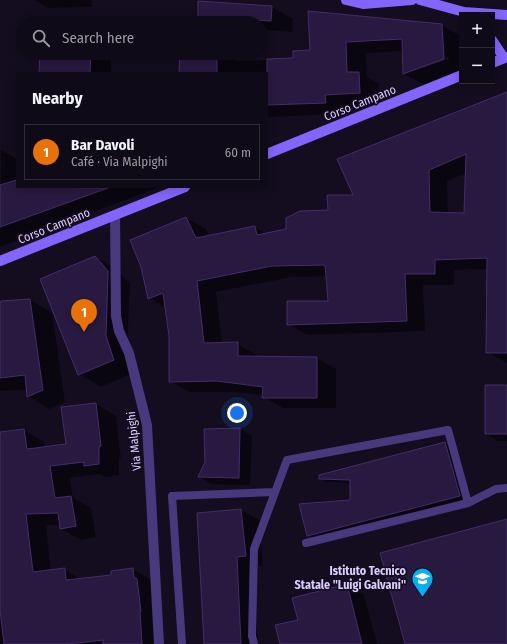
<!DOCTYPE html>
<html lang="en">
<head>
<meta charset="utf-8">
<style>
	body { margin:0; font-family:"Fira Sans Condensed",sans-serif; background:#1c1824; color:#f1f3f6 }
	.controls { position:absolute; right:12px; top:12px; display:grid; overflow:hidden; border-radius:0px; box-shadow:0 2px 10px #0003 }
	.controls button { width:36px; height:36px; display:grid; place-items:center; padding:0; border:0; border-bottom:1px solid #2e2b36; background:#0e0a17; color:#f1f3f6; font:20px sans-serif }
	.you { position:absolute; left:237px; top:413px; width:14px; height:14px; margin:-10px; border:3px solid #fff; border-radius:50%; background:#1a73e8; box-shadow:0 0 0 6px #1a73e833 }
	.badge { display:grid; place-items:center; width:26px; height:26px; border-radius:50%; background:#05aff1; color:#fff; font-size:13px; font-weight:700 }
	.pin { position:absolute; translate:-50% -33px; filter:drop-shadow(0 1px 2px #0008) }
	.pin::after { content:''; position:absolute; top:21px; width:14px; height:12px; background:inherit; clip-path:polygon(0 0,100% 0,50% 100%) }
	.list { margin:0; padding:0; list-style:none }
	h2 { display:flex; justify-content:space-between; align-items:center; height:52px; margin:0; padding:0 16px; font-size:17px }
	h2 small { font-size:13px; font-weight:400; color:#9b9aa1 }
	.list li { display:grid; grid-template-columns:26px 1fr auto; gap:12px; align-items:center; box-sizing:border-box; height:56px; margin:0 8px 8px; padding:0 8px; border:1px solid #2e2b36; border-radius:0px }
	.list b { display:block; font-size:15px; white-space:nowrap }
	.list p { margin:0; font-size:13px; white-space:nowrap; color:#9b9aa1 }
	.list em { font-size:13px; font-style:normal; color:#9b9aa1 }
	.icon { flex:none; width:22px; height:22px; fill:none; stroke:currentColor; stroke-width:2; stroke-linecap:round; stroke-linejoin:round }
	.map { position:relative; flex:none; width:507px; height:644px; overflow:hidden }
	.search { position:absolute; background:#0e0a17; box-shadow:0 2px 10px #0003; left:16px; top:16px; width:252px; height:44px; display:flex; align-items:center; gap:10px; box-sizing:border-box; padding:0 14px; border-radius:22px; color:#9b9aa1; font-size:15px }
	.panel { position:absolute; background:#0e0a17; box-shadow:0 2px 10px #0003; left:16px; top:72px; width:252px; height:116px; border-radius:0px }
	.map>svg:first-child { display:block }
</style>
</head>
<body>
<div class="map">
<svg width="507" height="644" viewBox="0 0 507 644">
	<rect width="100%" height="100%" fill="#130d1f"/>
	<path fill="#0007" fill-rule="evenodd" d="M34 0H92V7L48 8Z
		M199 2 272 7 293 19 292 32 261 30V23H199Z
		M309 12 442 25 462 37V72L425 85 404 74 403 51 366 53 367 77 379 84 380 105 346 106V114L267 117V73H169L180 71 181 53H237V61L294 59 311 51ZM448 57 449 59 423 68V66Z
		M41 53H111V73H40Z
		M507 93V363L487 352V269L454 270V285H423L425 331 307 335 288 324 329 302 327 276 292 277 216 292 222 344H238L257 355V357L317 358 336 369V408H283L263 397V395L237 392H189L170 381V336L166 308 149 298 186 218 206 229 209 236 254 227 267 234 287 230 355 196ZM466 173 465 214H448L447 181Z
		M1 150 17 159V187H160L0 247Z
		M95 257 117 270 130 284 127 349 136 372 101 387 79 374Z
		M30 300 52 313 65 402 49 409 28 396 27 390 0 391V305Z
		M507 386V441H498L486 434Z
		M96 404 116 416 121 458H119V475L105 477 99 474 70 478 73 498 91 508 96 537 81 540 60 528V525H46L51 571 64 569 82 580 113 576 133 569 153 581 161 644H0V433L24 430 44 442 45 448 67 445Z
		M240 429 252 436 250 485 211 484 200 477 206 462Z
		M445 443 451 446 465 499 314 538 308 535 351 501V483L326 482 320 479Z
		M241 510 259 520 263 566H254L258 644H205L198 513Z
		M347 585 364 595 377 644H281L299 620Z"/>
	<path fill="#281940" stroke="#442c6b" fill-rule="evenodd" d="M198 1 272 6 271 21 223 18V23H198Z
		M308 11 442 24 444 59 403 74 402 39 346 42 347 72H359L360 93 325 95 326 103 267 105V59L293 58V51L310 50Z
		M40 53H91L90 73H39Z
		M180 53H217V73H179Z
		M507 92V353H486L487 258 435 260V274H405L407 321 287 325V301H328L325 265 272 266 197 281 204 343 238 342V356L317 357V398H262L263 387 217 381 169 382V336L163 293 148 299 141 267 130 240 186 217 196 238 255 226 257 235 286 229V218L300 211 328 210 327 195H353L337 159ZM466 154 464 213 430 212 429 170Z
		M16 180 17 187 108 188 0 227V185Z
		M95 256 108 271 106 336 114 360 78 375 40 279Z
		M30 299 43 390 27 397 25 375 0 378V304L1 301Z
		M485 385H507V434H485Z
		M96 403 101 446 99 447V464L84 466V462L50 466 55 498 71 496 76 526 60 529 58 513 26 514 33 572 65 568 66 580 111 575V571L133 568 134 577 137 579 141 611H140L142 644H103V640L68 644H4L0 610V432L24 429 27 449 66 444 61 407Z
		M240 428 239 478 198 477 205 462 204 429Z
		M445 442 460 496 307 536 299 504 350 500V480L319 479V475Z
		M241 509 246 556 237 557 241 644H204L197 513Z
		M507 519V644H405L380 553Z
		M347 584 362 644H280L275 625 298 620 292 598Z"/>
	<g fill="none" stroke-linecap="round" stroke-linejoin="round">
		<path stroke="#48397e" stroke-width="8" d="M306 543 468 503
			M182 644 172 496 275 492
			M254 644 252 636 254 549 287 460 448 430 468 503 496 489 507 488"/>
		<path stroke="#48397e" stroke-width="10" d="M115 215 116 316 119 331 129 353 147 425 159 644"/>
		<path stroke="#8465fc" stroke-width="10" d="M346 0 363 4 412 0
			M420 0 464 12 507 15
			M492 40 504 58
			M492 63 507 57
			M267 154 462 75
			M0 261 185 187"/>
	</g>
	<defs>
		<symbol id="school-pin" viewBox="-11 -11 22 30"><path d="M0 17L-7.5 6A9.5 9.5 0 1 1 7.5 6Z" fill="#05aff1" stroke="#130d1f"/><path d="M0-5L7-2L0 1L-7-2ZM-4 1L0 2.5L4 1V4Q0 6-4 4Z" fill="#fff"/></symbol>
	</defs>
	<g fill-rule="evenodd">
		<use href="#school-pin" x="410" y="566" width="25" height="34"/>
	</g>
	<g text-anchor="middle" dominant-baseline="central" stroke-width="3.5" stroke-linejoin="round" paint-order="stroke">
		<g font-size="12" fill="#dbccfe" stroke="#130d1f">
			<text transform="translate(360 103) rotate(-22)">Corso Campano</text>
			<text transform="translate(54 226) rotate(-22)">Corso Campano</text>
			<text transform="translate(134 441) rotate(-96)">Via Malpighi</text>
		</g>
		<g font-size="12" font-weight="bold" fill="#dbccfe" stroke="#130d1f" text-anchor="end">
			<text x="406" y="571">Istituto Tecnico<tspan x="406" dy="14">Statale "Luigi Galvani"</tspan></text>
		</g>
	</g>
</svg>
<div class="controls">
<button>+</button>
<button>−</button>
</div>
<div class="you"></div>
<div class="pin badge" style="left:84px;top:332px;background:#e8710a">1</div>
<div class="search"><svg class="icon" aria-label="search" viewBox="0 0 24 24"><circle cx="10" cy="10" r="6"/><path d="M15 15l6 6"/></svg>Search here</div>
<section class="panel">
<h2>Nearby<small></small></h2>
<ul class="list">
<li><span class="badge" style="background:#e8710a">1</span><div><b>Bar Davoli</b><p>Café · Via Malpighi</p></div><em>60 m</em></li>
</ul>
</section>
</div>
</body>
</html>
